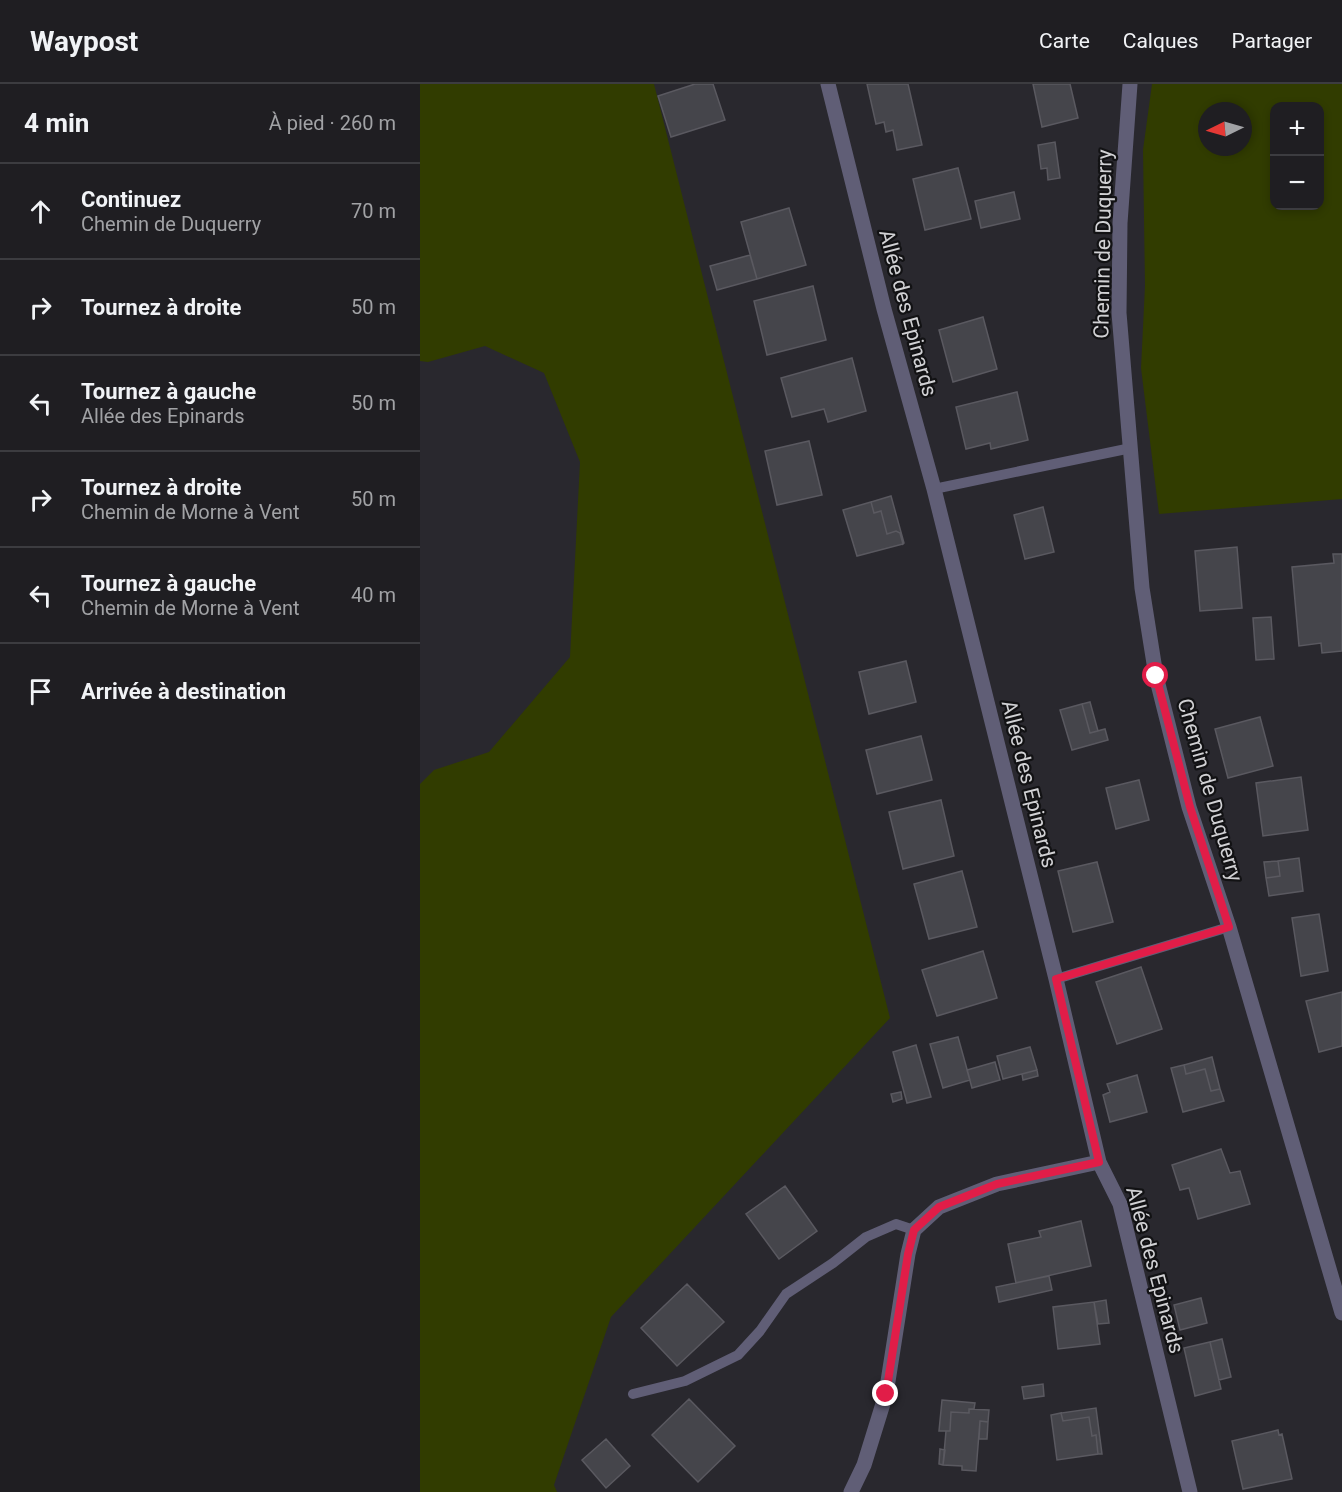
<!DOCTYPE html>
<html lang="fr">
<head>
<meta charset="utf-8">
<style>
	body { margin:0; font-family:Roboto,sans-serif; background:#2c2b2f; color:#f1f3f6 }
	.controls { position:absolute; right:18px; top:18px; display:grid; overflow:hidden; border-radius:12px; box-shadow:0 3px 9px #0003 }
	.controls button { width:54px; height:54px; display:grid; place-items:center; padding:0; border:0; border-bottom:2px solid #3c3c40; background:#1f1e22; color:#f1f3f6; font:30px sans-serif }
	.compass { position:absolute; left:778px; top:18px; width:54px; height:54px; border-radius:50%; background:#1f1e22; box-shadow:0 3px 9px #0003; rotate:265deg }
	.stop { position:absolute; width:18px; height:18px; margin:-14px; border:4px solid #e11d48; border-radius:50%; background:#fff }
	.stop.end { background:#e11d48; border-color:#fff; box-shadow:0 2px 6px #0008 }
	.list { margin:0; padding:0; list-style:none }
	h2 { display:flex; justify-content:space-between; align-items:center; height:78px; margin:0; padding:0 24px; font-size:26px }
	h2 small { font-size:20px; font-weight:400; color:#a1a2a5 }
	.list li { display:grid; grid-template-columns:39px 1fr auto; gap:18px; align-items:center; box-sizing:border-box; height:96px; padding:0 24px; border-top:2px solid #3c3c40 }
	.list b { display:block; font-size:22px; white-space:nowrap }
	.list p { margin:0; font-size:20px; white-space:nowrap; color:#a1a2a5 }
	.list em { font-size:20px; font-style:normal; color:#a1a2a5 }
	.icon { flex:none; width:33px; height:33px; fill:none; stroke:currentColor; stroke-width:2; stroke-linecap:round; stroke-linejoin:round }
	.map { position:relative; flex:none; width:922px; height:1408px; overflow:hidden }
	header { display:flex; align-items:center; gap:36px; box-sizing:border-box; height:84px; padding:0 30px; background:#1f1e22; border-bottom:2px solid #3c3c40 }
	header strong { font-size:28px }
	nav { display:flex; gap:33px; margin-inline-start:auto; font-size:21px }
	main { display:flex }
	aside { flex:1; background:#1f1e22 }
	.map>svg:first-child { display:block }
</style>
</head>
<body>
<header>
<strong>Waypost</strong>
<nav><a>Carte</a><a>Calques</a><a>Partager</a></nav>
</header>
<main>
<aside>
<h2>4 min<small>À pied · 260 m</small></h2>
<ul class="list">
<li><svg class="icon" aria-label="ahead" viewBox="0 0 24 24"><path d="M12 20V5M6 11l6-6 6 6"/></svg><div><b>Continuez</b><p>Chemin de Duquerry</p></div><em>70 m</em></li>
<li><svg class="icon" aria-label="right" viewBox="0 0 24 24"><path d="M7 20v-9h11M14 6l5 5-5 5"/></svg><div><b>Tournez à droite</b></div><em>50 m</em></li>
<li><svg class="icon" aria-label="left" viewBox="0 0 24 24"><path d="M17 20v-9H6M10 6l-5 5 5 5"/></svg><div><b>Tournez à gauche</b><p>Allée des Epinards</p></div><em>50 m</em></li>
<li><svg class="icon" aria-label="right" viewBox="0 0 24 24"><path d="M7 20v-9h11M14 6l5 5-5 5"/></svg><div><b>Tournez à droite</b><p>Chemin de Morne à Vent</p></div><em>50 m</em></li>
<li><svg class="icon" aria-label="left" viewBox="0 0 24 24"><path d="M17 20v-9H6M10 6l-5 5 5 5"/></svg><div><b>Tournez à gauche</b><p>Chemin de Morne à Vent</p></div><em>40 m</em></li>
<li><svg class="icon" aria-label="arrive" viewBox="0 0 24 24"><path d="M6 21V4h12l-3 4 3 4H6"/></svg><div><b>Arrivée à destination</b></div></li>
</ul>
</aside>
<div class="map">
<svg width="922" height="1408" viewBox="0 0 922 1408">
	<rect width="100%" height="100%" fill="#29282e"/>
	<path fill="#313c00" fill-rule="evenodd" d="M0 0H234L470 934 191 1233 134 1401 137 1408H0V700L14 686 69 668 150 573 160 378 124 289 65 262 8 278 0 277Z
		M732 0H922V415L739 430 721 284 725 202 723 66ZM854 22H900V122H854ZM787 27H823V63H787Z"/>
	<path fill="#45454b" stroke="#5a5960" stroke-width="1.5" d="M275 0H293L305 36 251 53 238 12Z
		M447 0H488L502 61 477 66 473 46 466 48 464 38 456 40Z
		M613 0H650L658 34 622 43Z
		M635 58 640 94 628 96 627 84 621 85 618 61Z
		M538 84 551 135 505 146 493 95Z
		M594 108 600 135 561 144 555 117Z
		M369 124 386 181 337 195 321 138Z
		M330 171 337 195 297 206 290 182Z
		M393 202 406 256 347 271 334 217Z
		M563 233 577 285 533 298 519 246Z
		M432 274 446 327 408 338 404 325 372 333 361 294Z
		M597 308 608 356 571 365 570 359 546 365 536 323Z
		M389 357 402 411 357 421 345 367Z
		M471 412 484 459 483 460 480 449 476 447 467 450 461 427 454 429 451 418Z
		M451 418 454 429 461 427 467 450 476 447 480 449 483 460 437 472 423 426Z
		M623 423 634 468 605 475 594 431Z
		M817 463 822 524 780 527 775 467Z
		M913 470H922V567L902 569 901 559 879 562 872 483 914 479Z
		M851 533 854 575 836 576 833 534Z
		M486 577 496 618 449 630 439 588Z
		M670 618 678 647 670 649 662 620Z
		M662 620 670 649 685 645 688 656 652 666 640 626Z
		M840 633 853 682 808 694 795 645Z
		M501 652 512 696 457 710 446 666Z
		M881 693 888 746 843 752 836 699Z
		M719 696 729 736 696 745 686 704Z
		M521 716 534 772 483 785 469 728Z
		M879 774 883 807 849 812 846 794 860 792 858 777Z
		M858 777 860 792 846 794 844 778Z
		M677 778 693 838 653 848 638 787Z
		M542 787 557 843 509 855 494 800Z
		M899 830 908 887 881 892 872 834Z
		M563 867 577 914 517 932 502 886Z
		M721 883 742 945 697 960 676 898Z
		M922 908V962L899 968 886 917Z
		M538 953 550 996 523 1004 510 960Z
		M496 961 511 1013 487 1019 473 968Z
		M610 963 617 986 583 995 577 972Z
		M792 973 800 1005 791 1007 785 985 766 990 764 981Z
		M575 978 580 996 552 1004 547 986Z
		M764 981 766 990 785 985 791 1007 800 1005 804 1017 763 1028 751 984Z
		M617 986 618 992 603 996 602 990Z
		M717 991 727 1028 690 1038 683 1011 690 1008 687 1000Z
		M481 1008 482 1015 473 1018 471 1010Z
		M801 1065 810 1089 820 1087 830 1120 778 1135 769 1104 760 1106 752 1081Z
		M365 1102 397 1147 359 1175 326 1130Z
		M661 1137 671 1182 596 1199 588 1160 621 1153 619 1147Z
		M629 1192 632 1206 579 1218 576 1203Z
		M267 1200 304 1238 257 1282 221 1244Z
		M781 1214 787 1239 760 1246 754 1221Z
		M686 1216 689 1239 678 1240 674 1218Z
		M674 1218 680 1260 638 1265 633 1223Z
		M802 1255 811 1293 799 1296 790 1258Z
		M790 1258 801 1305 775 1312 764 1264Z
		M623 1300 624 1312 604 1315 602 1303Z
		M269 1315 315 1362 278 1398 232 1351Z
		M522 1316 555 1319 554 1325H549V1329L531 1328 530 1347H519Z
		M676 1324 682 1370H678L676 1351 672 1352 669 1333 643 1337 641 1329Z
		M549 1325 569 1326 568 1338 560 1337 556 1387 542 1386V1382L523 1381 526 1347H530L531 1328 549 1329Z
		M641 1329 643 1337 669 1333 672 1352 676 1351 678 1370 637 1376 631 1331Z
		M560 1337 568 1338 567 1355H559Z
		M858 1346 859 1351 862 1350 872 1395 823 1405 812 1357Z
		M186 1355 210 1382 186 1404 162 1376Z
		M520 1365 525 1366 523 1381 519 1380Z"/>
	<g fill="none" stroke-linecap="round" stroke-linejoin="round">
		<path stroke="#605e76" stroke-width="10" d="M514 405 711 364
			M636 895 809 843
			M213 1310 265 1297 318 1271 340 1247 366 1210 413 1179 446 1153 476 1140 494 1146"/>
		<path stroke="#605e76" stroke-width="15" d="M408 0 464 225 514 405 636 895 679 1078 700 1120 770 1408
			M710 0 700 139 699 229 722 504 736 592 769 723 809 843 922 1229
			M431 1408 444 1381 466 1310 488 1170 494 1146 519 1123 577 1100 679 1078"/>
	</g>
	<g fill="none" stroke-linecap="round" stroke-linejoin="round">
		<path stroke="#e11d48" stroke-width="8" d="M466 1310 488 1170 494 1146 519 1123 577 1100 679 1078 636 895 809 843 770 723 736 592"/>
	</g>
	<g text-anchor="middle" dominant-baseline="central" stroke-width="4.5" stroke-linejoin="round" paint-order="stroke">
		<g font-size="21" fill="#d1d1d4" stroke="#121214">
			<text transform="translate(683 160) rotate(-89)">Chemin de Duquerry</text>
			<text transform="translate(488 229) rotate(75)">Allée des Epinards</text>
			<text transform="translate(609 700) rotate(76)">Allée des Epinards</text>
			<text transform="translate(790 706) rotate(74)">Chemin de Duquerry</text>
			<text transform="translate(735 1186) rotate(75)">Allée des Epinards</text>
		</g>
	</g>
</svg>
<div class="controls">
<button>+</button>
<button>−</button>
</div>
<svg class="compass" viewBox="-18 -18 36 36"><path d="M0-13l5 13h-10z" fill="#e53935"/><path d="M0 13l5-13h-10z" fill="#a1a2a5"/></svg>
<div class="stop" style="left:736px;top:592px"></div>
<div class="stop end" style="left:466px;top:1310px"></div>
</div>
</main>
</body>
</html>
